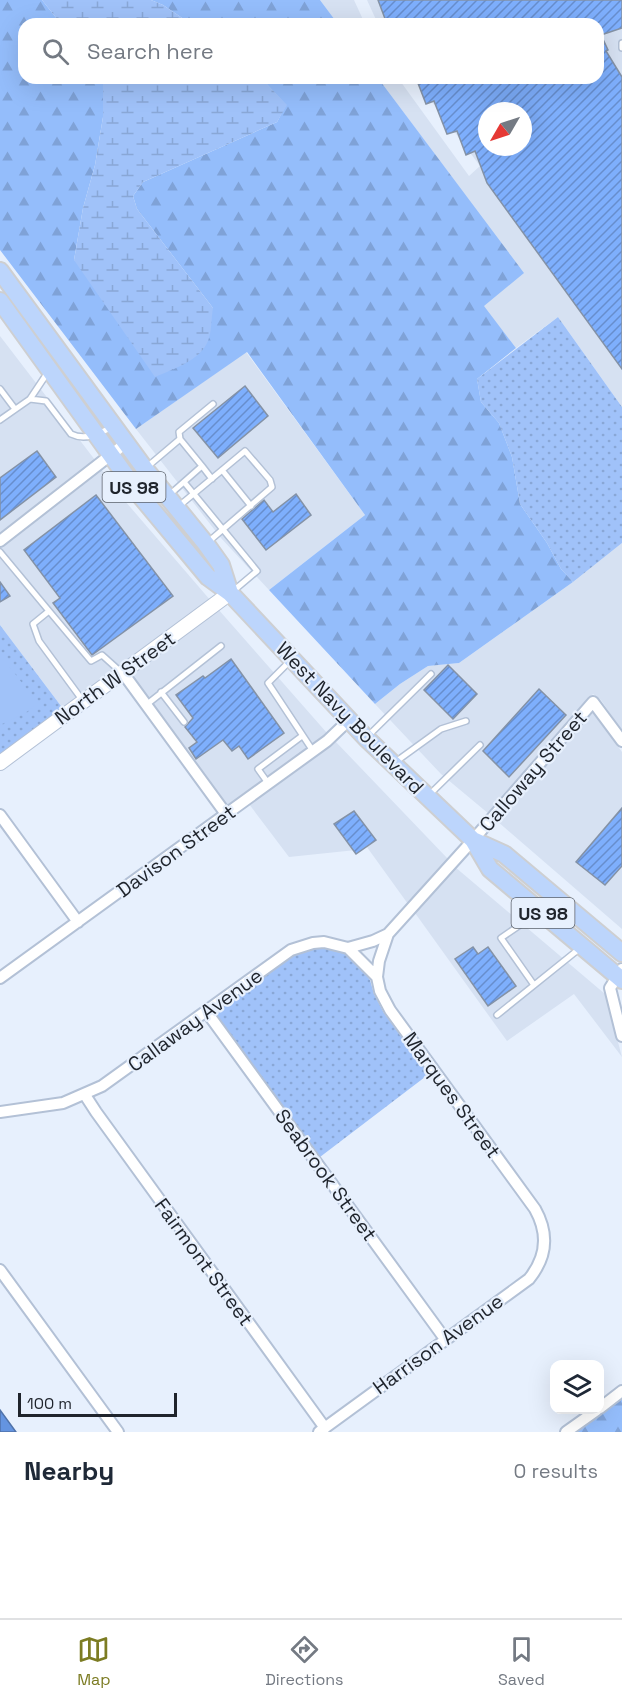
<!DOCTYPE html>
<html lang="en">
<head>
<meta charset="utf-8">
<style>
	body { margin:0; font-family:"Space Grotesk",sans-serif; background:#f2f2f3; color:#1f2937 }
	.controls { position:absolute; right:18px; bottom:18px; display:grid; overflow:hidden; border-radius:12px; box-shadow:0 6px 24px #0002 }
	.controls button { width:54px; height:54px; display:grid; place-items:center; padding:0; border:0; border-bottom:2px solid #e0e1e3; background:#fff; color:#1f2937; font:30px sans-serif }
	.compass { position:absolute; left:478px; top:102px; width:54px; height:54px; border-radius:50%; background:#fff; box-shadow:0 6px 24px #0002; rotate:231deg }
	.scale { position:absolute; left:18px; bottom:15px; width:159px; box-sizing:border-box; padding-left:6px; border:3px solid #1f242c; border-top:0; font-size:16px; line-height:21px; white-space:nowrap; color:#1f242c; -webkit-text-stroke:4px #e7f0fd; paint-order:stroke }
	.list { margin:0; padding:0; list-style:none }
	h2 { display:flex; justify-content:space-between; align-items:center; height:78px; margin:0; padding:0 24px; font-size:26px }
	h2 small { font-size:20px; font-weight:400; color:#747a83 }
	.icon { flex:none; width:33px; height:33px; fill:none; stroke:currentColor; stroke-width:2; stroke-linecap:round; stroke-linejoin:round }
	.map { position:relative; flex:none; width:622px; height:1432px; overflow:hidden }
	.search { position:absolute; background:#fff; box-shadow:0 6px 24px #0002; left:18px; right:18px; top:18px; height:66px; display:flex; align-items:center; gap:15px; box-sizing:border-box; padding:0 21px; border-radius:18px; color:#747a83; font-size:22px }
	.sheet { height:186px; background:#fff }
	nav { display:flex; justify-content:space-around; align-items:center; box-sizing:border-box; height:84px; border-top:2px solid #e0e1e3; background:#fff; font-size:16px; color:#747a83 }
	nav a { display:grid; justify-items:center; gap:3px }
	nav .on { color:#7c7c23 }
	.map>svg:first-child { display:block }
</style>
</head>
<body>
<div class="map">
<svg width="622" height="1432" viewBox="0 0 622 1432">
	<defs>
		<pattern id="green-dots" width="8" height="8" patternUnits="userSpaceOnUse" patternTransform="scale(1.5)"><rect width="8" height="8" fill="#a0c2f9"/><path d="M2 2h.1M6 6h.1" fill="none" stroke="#89a7d6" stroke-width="1.8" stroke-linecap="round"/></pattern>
		<pattern id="forest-firs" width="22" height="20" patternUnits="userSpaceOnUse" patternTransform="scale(1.5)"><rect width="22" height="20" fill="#94bdfb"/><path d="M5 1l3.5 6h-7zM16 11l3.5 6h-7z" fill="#7fa2d7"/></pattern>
		<pattern id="wetland-marsh" width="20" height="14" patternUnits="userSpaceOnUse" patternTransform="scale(1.5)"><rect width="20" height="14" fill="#a0c2f9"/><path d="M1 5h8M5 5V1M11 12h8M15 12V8" fill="none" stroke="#89a7d6"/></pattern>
		<pattern id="building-hatch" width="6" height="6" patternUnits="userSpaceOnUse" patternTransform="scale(1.5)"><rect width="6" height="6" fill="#7eaffd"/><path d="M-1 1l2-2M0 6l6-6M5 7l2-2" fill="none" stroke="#678ecd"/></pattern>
	</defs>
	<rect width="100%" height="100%" fill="#e7f0fd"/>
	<path fill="#d6e1f2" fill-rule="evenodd" d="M320 0H354L365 24H338Z
		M367 0H622V407L558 317 516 348 483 306 523 273 378 78H398L469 176 480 166 414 78H598V24H378ZM487 111H523V147H487Z
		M0 336 95 460 0 534Z
		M246 352 365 515 269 590 221 538 136 429Z
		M101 469 125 501 211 601 64 710 0 625V547Z
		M622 543V731L601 700 593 694 489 814 441 774 375 704 400 684 428 666 459 663 573 582Z
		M218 609 327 733 228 806 131 674Z
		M592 711 622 752V929L497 821Z
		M335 741 448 859 408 904 364 843 356 850 289 857 249 804Z
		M455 867 605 994 622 1057 574 994 507 1041 415 913Z"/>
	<path fill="url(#green-dots)" d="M558 317 622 407V543L573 582 561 569 547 543 520 504 512 457 499 423 481 402 477 379Z
		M0 625 64 710 0 756Z
		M313 948H323L345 953 363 970 370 980 374 994 384 1013 429 1074 320 1157 214 1012 294 954Z"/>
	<path fill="url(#forest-firs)" d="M0 0H42L61 24H24V78H103V117L95 165 83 208 74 260 213 308 137 209 133 196 143 182 277 122 286 105 261 78H378L524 273 484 306 516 348 477 379 481 402 499 423 512 457 520 504 547 543 561 569 573 582 459 663 428 666 400 684 375 704 269 590 365 515 247 352 136 429 0 250Z
		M151 0H320L338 24H191L163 5Z
		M622 1399V1432H575Z"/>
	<path fill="url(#wetland-marsh)" d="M42 0H151L163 5 191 24H61Z
		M103 78H261L287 105 277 122 143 182 133 196 137 209 213 308C211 318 212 331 208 341 200 361 173 369 155 377L74 260 83 208 95 165 103 117Z"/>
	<path fill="#a0c2f9" d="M0 654 38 704 25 713 0 725Z"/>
	<path fill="#6494e0" stroke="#4f72aa" stroke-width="1.5" d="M0 1410 16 1432H0Z"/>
	<path fill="url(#building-hatch)" stroke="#8492a6" stroke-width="1.5" fill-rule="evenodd" d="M378 0H622V28L601 35 608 50 606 51 622 77V369L487 183 475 151 466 155 457 131 447 134 434 101 426 104 416 78H598V24H387ZM487 111H523V147H487Z
		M245 386 268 416 218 458 193 428Z
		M37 451 56 477 0 520V478Z
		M296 494 311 515 266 550 242 519 264 500 273 512Z
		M96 495 173 596 92 655 53 603 60 598 24 550Z
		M0 582 10 596 0 602Z
		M231 659 284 733 248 759 239 746 232 751 223 740 196 759 189 748 197 742 185 727 193 718 176 695 203 676 205 678Z
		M448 665 477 694 453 719 424 690Z
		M539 689 566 715 509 777 483 751Z
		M622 808V866L605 885 576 862Z
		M354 811 376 840 356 854 334 824Z
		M473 947 478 954 488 947 516 986 488 1006 455 959Z"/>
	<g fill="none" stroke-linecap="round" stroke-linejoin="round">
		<defs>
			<path id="lane" d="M622 43V48
				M0 389 15 409
				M30 399 48 372
				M0 420 30 399 46 401 71 434C85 441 99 434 112 427
				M180 439 179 432 213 404
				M202 466 212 479
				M147 467 180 439 202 466 168 496
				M222 470 251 506
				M184 482 257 571 232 592
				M179 506 245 451 270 480 272 487 207 543
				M0 552 49 611
				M290 661 268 683 313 751
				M161 692 184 722
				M83 701 39 641 33 624 49 611 91 661 102 655 122 673
				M146 705 221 646
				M367 737 431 674
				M394 763 441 729 466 721
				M268 783 258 769 302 736
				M428 796 480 745
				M534 985 501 938 539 912
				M497 1015 579 949"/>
			<path id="street" d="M0 541 126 443
				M123 673 226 814
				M0 815 78 922
				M622 969 610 988 622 1036
				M377 977 379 961 388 934
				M0 978 327 741 349 720
				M206 1011 445 1339
				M85 1095 96 1112 325 1428
				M0 1112 63 1103 102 1086 291 950 313 943 324 942 348 948 373 941 388 934 473 840 593 702 622 741
				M0 1270 118 1432
				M600 1408 622 1391
				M319 1432 529 1279C547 1257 549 1234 535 1209L390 1010 380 991 377 977 348 948
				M566 1432 597 1410"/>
			<path id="secondary" d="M0 763 230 593"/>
			<path id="primary" d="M0 271 145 469 206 544 221 565 230 593
				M0 301 139 494 208 577 230 593 366 738 473 840 490 869 622 980
				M473 840 504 854 622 953"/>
		</defs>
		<use href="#lane" stroke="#b3c1d6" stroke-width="8"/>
		<use href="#street" stroke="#b3c1d6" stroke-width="14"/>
		<use href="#secondary" stroke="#b3c1d6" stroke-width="16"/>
		<use href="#primary" stroke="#cecfd1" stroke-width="20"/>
		<use href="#lane" stroke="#fff" stroke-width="5"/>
		<use href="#street" stroke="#fff" stroke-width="10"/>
		<use href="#secondary" stroke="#fff" stroke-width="14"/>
		<use href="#primary" stroke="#bcd5fc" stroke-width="16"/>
	</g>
	<g text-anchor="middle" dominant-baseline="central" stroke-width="4.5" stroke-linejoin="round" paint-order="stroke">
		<g fill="#e7f0fd" stroke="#5b616b" stroke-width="1.5">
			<rect x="102.5" y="472" width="63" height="30" rx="4.5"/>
			<rect x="511.5" y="898" width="63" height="30" rx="4.5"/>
		</g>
		<g font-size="18" font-weight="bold" fill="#1f242c">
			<text x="134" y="487">US 98</text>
			<text x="543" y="913">US 98</text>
		</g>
		<g font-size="20" fill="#1f242c" stroke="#e7f0fd">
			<text transform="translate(115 678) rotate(-36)">North W Street</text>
			<text transform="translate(350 718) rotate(46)">West Navy Boulevard</text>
			<text transform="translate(533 771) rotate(-49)">Calloway Street</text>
			<text transform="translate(176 851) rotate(-36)">Davison Street</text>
			<text transform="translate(195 1020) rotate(-36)">Callaway Avenue</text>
			<text transform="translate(452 1095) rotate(54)">Marques Street</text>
			<text transform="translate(326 1175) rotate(54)">Seabrook Street</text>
			<text transform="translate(204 1262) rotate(54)">Fairmont Street</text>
			<text transform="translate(438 1344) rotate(-36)">Harrison Avenue</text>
		</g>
	</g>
</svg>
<div class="controls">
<button><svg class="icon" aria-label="layers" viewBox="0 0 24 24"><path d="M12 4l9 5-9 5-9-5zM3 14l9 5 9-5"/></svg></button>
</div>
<svg class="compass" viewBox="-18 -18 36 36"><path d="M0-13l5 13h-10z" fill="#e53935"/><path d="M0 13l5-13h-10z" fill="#747a83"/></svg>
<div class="scale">100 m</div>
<div class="search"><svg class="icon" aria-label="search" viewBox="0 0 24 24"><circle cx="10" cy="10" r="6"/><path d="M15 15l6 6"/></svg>Search here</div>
</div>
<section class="sheet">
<h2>Nearby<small>0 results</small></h2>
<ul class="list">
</ul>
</section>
<nav>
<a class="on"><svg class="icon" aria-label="map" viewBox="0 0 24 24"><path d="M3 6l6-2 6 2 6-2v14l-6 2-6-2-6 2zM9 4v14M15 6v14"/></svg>Map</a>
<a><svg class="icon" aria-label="directions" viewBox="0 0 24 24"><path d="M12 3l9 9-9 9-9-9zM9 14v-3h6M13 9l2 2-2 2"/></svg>Directions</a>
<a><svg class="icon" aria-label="saved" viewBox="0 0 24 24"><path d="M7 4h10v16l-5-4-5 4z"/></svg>Saved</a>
</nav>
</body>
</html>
